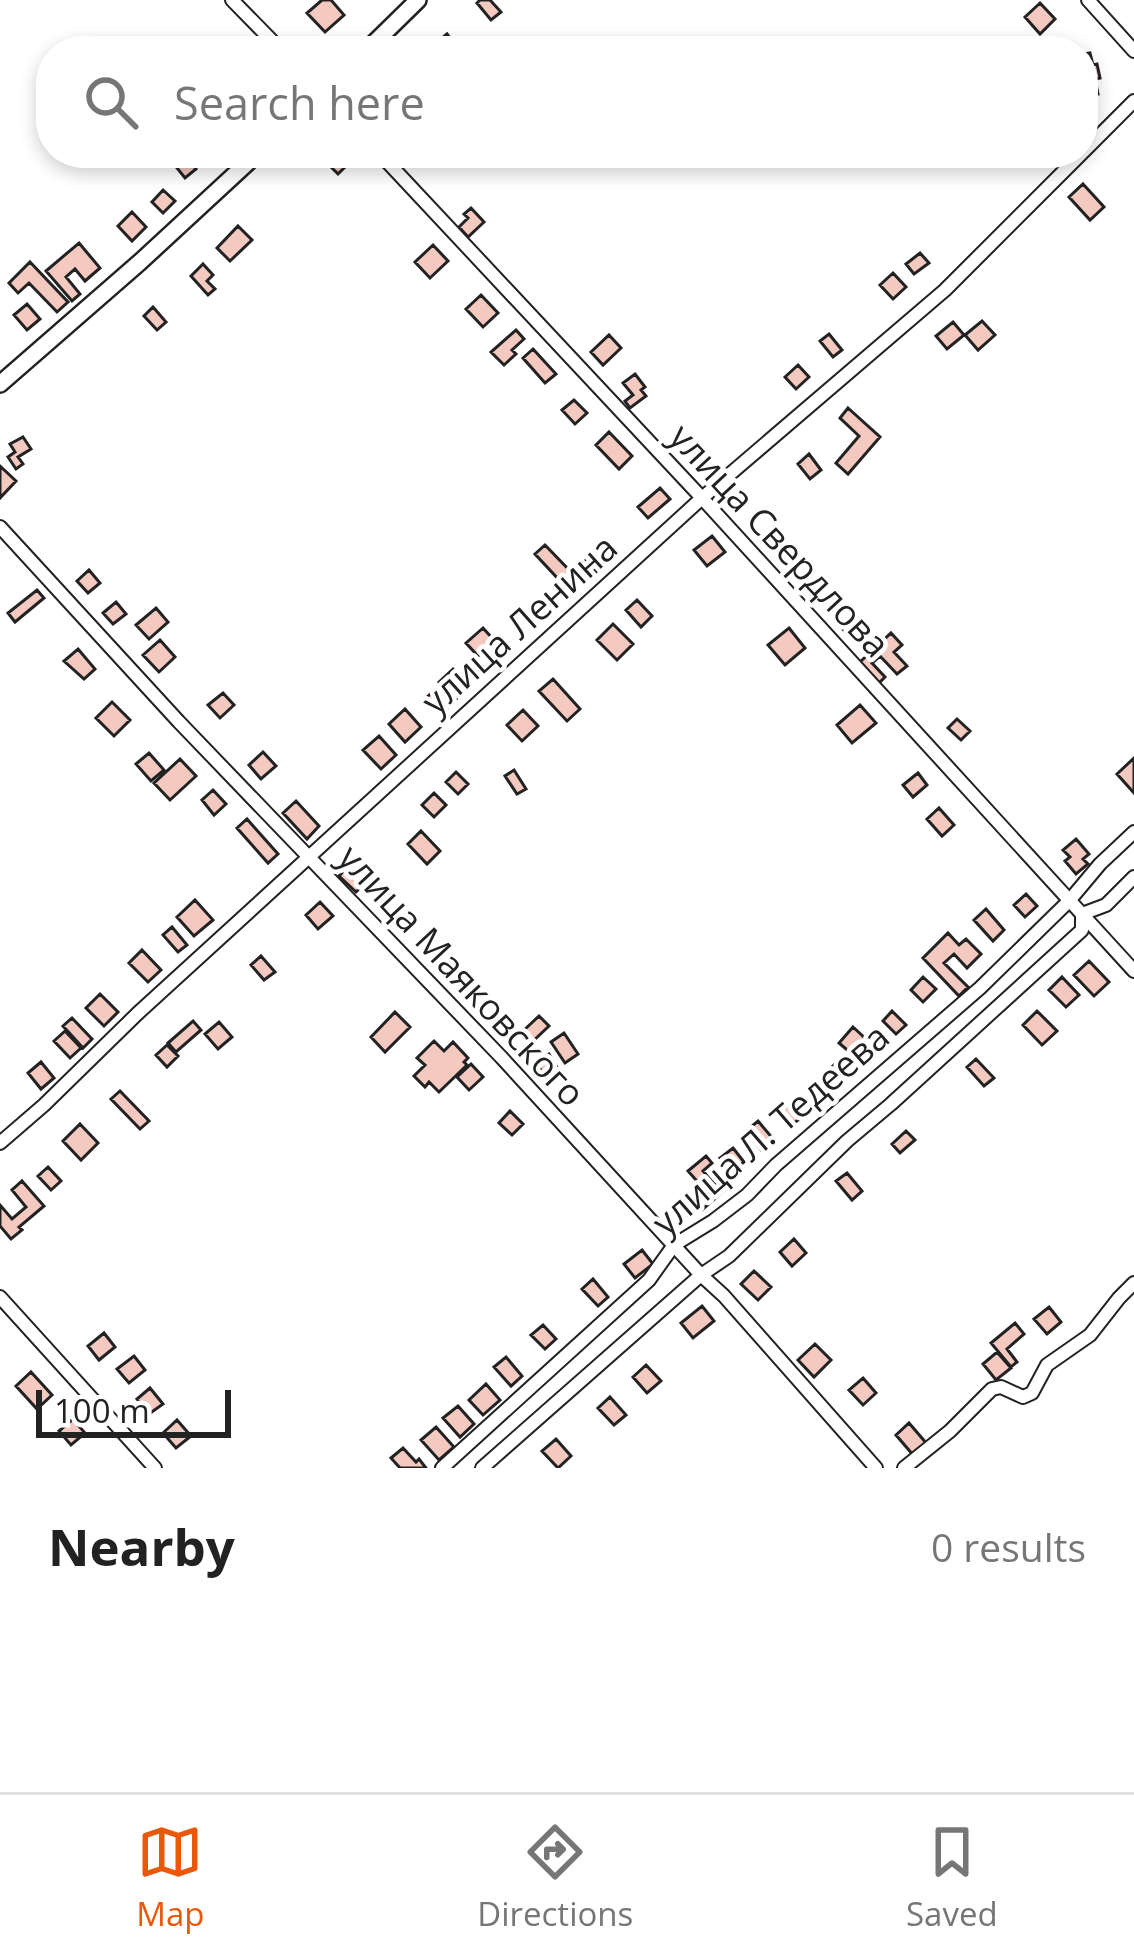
<!DOCTYPE html>
<html lang="en">
<head>
<meta charset="utf-8">
<style>
	body { margin:0; font-family:"Open Sans",sans-serif; background:#f2f2f2; color:#222 }
	.scale { position:absolute; left:36px; bottom:30px; width:195px; box-sizing:border-box; padding-left:12px; border:6px solid #222; border-top:0; font-size:33px; line-height:42px; white-space:nowrap; color:#222; -webkit-text-stroke:9px #fff; paint-order:stroke }
	.list { margin:0; padding:0; list-style:none }
	h2 { display:flex; justify-content:space-between; align-items:center; height:156px; margin:0; padding:0 48px; font-size:51px }
	h2 small { font-size:39px; font-weight:400; color:#767676 }
	.icon { flex:none; width:66px; height:66px; fill:none; stroke:currentColor; stroke-width:2; stroke-linecap:round; stroke-linejoin:round }
	.map { position:relative; flex:none; width:1134px; height:1468px; overflow:hidden }
	.search { position:absolute; background:#fff; box-shadow:0 6px 18px #0003; left:36px; right:36px; top:36px; height:132px; display:flex; align-items:center; gap:30px; box-sizing:border-box; padding:0 42px; border-radius:48px; color:#767676; font-size:45px }
	.sheet { height:324px; background:#fff }
	nav { display:flex; justify-content:space-around; align-items:center; box-sizing:border-box; height:168px; border-top:3px solid #e0e0e0; background:#fff; font-size:33px; color:#767676 }
	nav a { display:grid; justify-items:center; gap:6px }
	nav .on { color:#ea580c }
	.map>svg:first-child { display:block }
</style>
</head>
<body>
<div class="map">
<svg width="1134" height="1468" viewBox="0 0 1134 1468">
	<rect width="100%" height="100%" fill="#fff"/>
	<path fill="#f3c9c0" stroke="#222" stroke-width="3" d="M322 0H331L344 15 325 32 307 13Z
		M480 0H490L501 12 491 20 477 3Z
		M1040 3 1055 19 1040 34 1025 17Z
		M447 34 460 51H434L431 47Z
		M1090 53 1093 65 1097 64 1100 78 1095 79 1098 94 1083 97V54Z
		M333 153H339L349 163 338 174 325 161Z
		M184 154 196 169 185 178 173 163Z
		M1083 184 1104 207 1090 220 1069 197Z
		M163 190 175 201 163 213 152 202Z
		M471 208 484 222 468 237 459 227 468 218 464 214Z
		M132 212 146 227 132 241 118 226Z
		M238 226 252 240 230 261 217 248Z
		M79 243 100 268 85 281 75 269 66 277 80 294 72 301 46 271Z
		M433 245 448 261 430 278 415 262Z
		M920 253 929 263 914 274 906 264Z
		M30 262 68 302 57 312 29 283 18 293 9 283Z
		M203 264 213 275 207 281 215 289 208 295 191 276Z
		M893 273 906 287 893 299 880 285Z
		M481 295 498 313 483 327 466 309Z
		M27 304 40 319 27 330 14 315Z
		M153 307 166 322 157 330 144 316Z
		M982 321 995 335 978 350 965 335Z
		M953 322 964 335 947 349 936 336Z
		M516 330 524 339 512 350 516 354 504 365 491 352Z
		M829 334 842 350 833 357 820 341Z
		M609 335 621 348 603 365 591 352Z
		M533 349 556 374 545 383 523 358Z
		M798 365 809 377 796 389 785 377Z
		M635 374 645 387 641 390 646 396 630 408 625 401 633 395 623 383Z
		M574 400 587 413 575 424 562 410Z
		M848 408 880 437 848 474 836 463 859 436 840 418Z
		M609 432 632 456 619 469 596 445Z
		M23 437 31 449 18 457 23 464 16 469 8 457 15 452 10 444Z
		M809 454 821 470 810 479 798 464Z
		M0 466 16 481 0 498Z
		M660 488 670 499 648 518 638 507Z
		M712 536 725 552 707 566 694 550Z
		M545 545 572 573 562 583 535 554Z
		M585 561 596 572 583 583 573 572Z
		M89 570 100 583 88 593 77 581Z
		M37 590 44 598 15 622 8 613Z
		M637 600 652 616 641 627 626 610Z
		M116 602 126 614 113 624 103 613Z
		M156 608 168 622 149 639 136 625Z
		M852 617 863 628 852 639 841 627Z
		M613 624 633 644 617 660 597 640Z
		M483 628 493 639 497 635 510 650 495 663 483 651 478 656 466 643Z
		M789 628 805 648 785 665 768 645Z
		M891 633 902 645 894 652 907 666 897 674 880 656 872 663 885 677 879 683 860 662Z
		M160 640 175 657 159 672 143 655Z
		M78 649 95 669 84 679 64 661Z
		M453 669 470 687 455 700 439 682Z
		M553 679 580 709 567 721 539 691Z
		M439 686 454 703 441 714 426 698Z
		M223 693 234 705 220 718 208 705Z
		M112 702 130 720 114 736 96 718Z
		M860 705 876 723 852 743 837 725Z
		M405 709 421 727 405 742 389 724Z
		M523 710 538 726 522 741 507 725Z
		M957 719 970 731 961 740 948 728Z
		M379 736 396 755 381 769 363 750Z
		M263 752 276 766 261 779 249 765Z
		M149 753 164 770 151 781 136 764Z
		M1134 758V793L1117 774Z
		M180 759 196 776 170 800 154 783Z
		M514 770 526 789 517 794 505 776Z
		M456 772 468 784 458 794 446 782Z
		M918 773 927 785 913 797 903 785Z
		M213 790 226 804 214 815 202 800Z
		M434 793 446 805 434 817 422 805Z
		M296 801 319 826 307 839 283 813Z
		M939 808 954 825 942 836 927 819Z
		M247 819 278 854 268 863 237 828Z
		M421 831 440 851 427 864 408 844Z
		M1076 839 1089 854 1083 859 1088 864 1076 874 1065 861 1070 857 1063 850Z
		M351 863 368 880 356 892 339 876Z
		M1026 894 1037 906 1025 917 1014 905Z
		M195 900 213 920 194 936 177 917Z
		M320 902 333 916 318 929 306 915Z
		M986 909 1004 930 993 941 974 920Z
		M172 927 187 945 178 952 163 935Z
		M948 933 959 945 966 939 981 954 967 968 954 954 944 963 968 987 959 996 923 958Z
		M142 950 161 970 148 982 129 963Z
		M261 956 275 972 264 980 251 965Z
		M1089 961 1109 982 1094 996 1074 975Z
		M923 977 936 989 923 1002 911 990Z
		M1062 977 1079 995 1066 1007 1049 990Z
		M100 994 118 1012 104 1026 86 1008Z
		M892 1011 906 1025 896 1034 883 1021Z
		M1037 1011 1057 1031 1042 1045 1023 1025Z
		M395 1012 410 1027 385 1052 371 1037Z
		M539 1016 549 1026 531 1043 521 1033Z
		M72 1018 92 1039 83 1048 63 1026Z
		M193 1021 201 1030 176 1052 168 1043Z
		M219 1022 232 1037 218 1049 205 1034Z
		M853 1027 867 1040 853 1055 839 1043Z
		M65 1031 81 1048 70 1058 54 1041Z
		M564 1033 578 1054 565 1063 551 1042Z
		M434 1041 444 1051 453 1042 468 1058 464 1062 467 1065 439 1092 429 1082 425 1087 414 1076 425 1065 417 1058Z
		M167 1045 178 1056 167 1067 156 1055Z
		M549 1054 558 1069 545 1077 536 1062Z
		M976 1059 994 1078 984 1086 967 1067Z
		M839 1060 851 1073 838 1085 826 1073Z
		M41 1062 54 1078 41 1089 28 1073Z
		M471 1064 483 1077 469 1090 457 1077Z
		M120 1091 149 1121 140 1129 111 1099Z
		M797 1099 807 1114 791 1125 780 1109Z
		M510 1111 523 1124 512 1135 499 1123Z
		M758 1121 774 1140 761 1150 746 1131Z
		M80 1124 98 1143 81 1160 63 1141Z
		M906 1131 915 1140 900 1153 892 1144Z
		M733 1148 744 1162 731 1172 720 1158Z
		M706 1156 712 1163 703 1171 715 1185 719 1182 726 1189 702 1210 692 1199 704 1189 688 1171Z
		M48 1167 61 1181 51 1190 38 1176Z
		M847 1173 862 1191 852 1200 836 1181Z
		M22 1181 44 1206 19 1227 22 1230 11 1239 0 1226V1205L12 1219 26 1207 12 1190Z
		M794 1239 806 1253 792 1266 780 1252Z
		M642 1250 653 1264 635 1278 624 1264Z
		M754 1271 771 1287 758 1300 741 1284Z
		M593 1279 608 1297 598 1306 582 1289Z
		M702 1306 714 1321 693 1338 681 1323Z
		M1049 1307 1061 1322 1047 1334 1034 1319Z
		M1015 1323 1024 1334 1007 1349 1017 1362 1011 1367 991 1343Z
		M543 1325 556 1339 545 1349 531 1335Z
		M104 1333 115 1347 99 1360 88 1346Z
		M815 1344 831 1360 814 1377 798 1360Z
		M997 1352 1011 1368 996 1380 983 1364Z
		M134 1356 145 1370 129 1383 117 1369Z
		M506 1357 522 1376 511 1386 494 1367Z
		M646 1365 661 1381 647 1393 633 1377Z
		M31 1372 52 1395 37 1409 16 1386Z
		M863 1378 876 1393 863 1405 849 1390Z
		M486 1384 500 1400 483 1415 469 1400Z
		M150 1388 163 1404 149 1414 137 1399Z
		M610 1397 626 1415 614 1425 598 1408Z
		M458 1406 474 1424 460 1437 443 1418Z
		M73 1419 85 1433 71 1445 59 1431Z
		M177 1420 191 1436 176 1448 163 1433Z
		M909 1423 927 1444 914 1456 896 1435Z
		M436 1427 454 1447 439 1460 421 1440Z
		M556 1439 571 1456 558 1468 542 1451Z
		M403 1448 416 1462 419 1459 426 1468H400L391 1458Z"/>
	<g fill="none" stroke-linecap="round" stroke-linejoin="round">
		<defs>
			<path id="minor" d="M232 0 282 51
				M1088 0 1134 51
				M1083 152 1134 101
				M379 153 702 498 1134 971
				M0 527 179 722 502 1058 701 1275 724 1296 876 1468
				M0 1143 44 1105 137 1014 702 498 945 290 1082 153
				M0 1297 155 1468
				M442 1468 649 1280 674 1245 713 1221 747 1195 776 1165 980 988 1069 901 1100 864 1134 832
				M482 1468 701 1275 729 1256 847 1141 891 1104 1082 930V914L1106 905 1134 877
				M904 1468 950 1431 992 1389 1001 1387 1023 1397 1032 1393 1047 1365 1090 1335 1119 1298 1134 1283"/>
			<path id="tertiary" d="M366 51 418 0
				M0 384 140 262 258 153"/>
		</defs>
		<use href="#minor" stroke="#222" stroke-width="16"/>
		<use href="#tertiary" stroke="#222" stroke-width="20"/>
		<use href="#minor" stroke="#fff" stroke-width="12"/>
		<use href="#tertiary" stroke="#fff" stroke-width="15"/>
	</g>
	<g text-anchor="middle" dominant-baseline="central" stroke-width="9" stroke-linejoin="round" paint-order="stroke">
		<g font-size="36" fill="#222" stroke="#fff">
			<text transform="translate(780 540) rotate(47)">улица Свердлова</text>
			<text transform="translate(519 624) rotate(-42)">улица Ленина</text>
			<text transform="translate(462 975) rotate(47)">улица Маяковского</text>
			<text transform="translate(770 1129) rotate(-41)">улица Л. Тедеева</text>
		</g>
	</g>
</svg>
<div class="scale">100 m</div>
<div class="search"><svg class="icon" aria-label="search" viewBox="0 0 24 24"><circle cx="10" cy="10" r="6"/><path d="M15 15l6 6"/></svg>Search here</div>
</div>
<section class="sheet">
<h2>Nearby<small>0 results</small></h2>
<ul class="list">
</ul>
</section>
<nav>
<a class="on"><svg class="icon" aria-label="map" viewBox="0 0 24 24"><path d="M3 6l6-2 6 2 6-2v14l-6 2-6-2-6 2zM9 4v14M15 6v14"/></svg>Map</a>
<a><svg class="icon" aria-label="directions" viewBox="0 0 24 24"><path d="M12 3l9 9-9 9-9-9zM9 14v-3h6M13 9l2 2-2 2"/></svg>Directions</a>
<a><svg class="icon" aria-label="saved" viewBox="0 0 24 24"><path d="M7 4h10v16l-5-4-5 4z"/></svg>Saved</a>
</nav>
</body>
</html>
